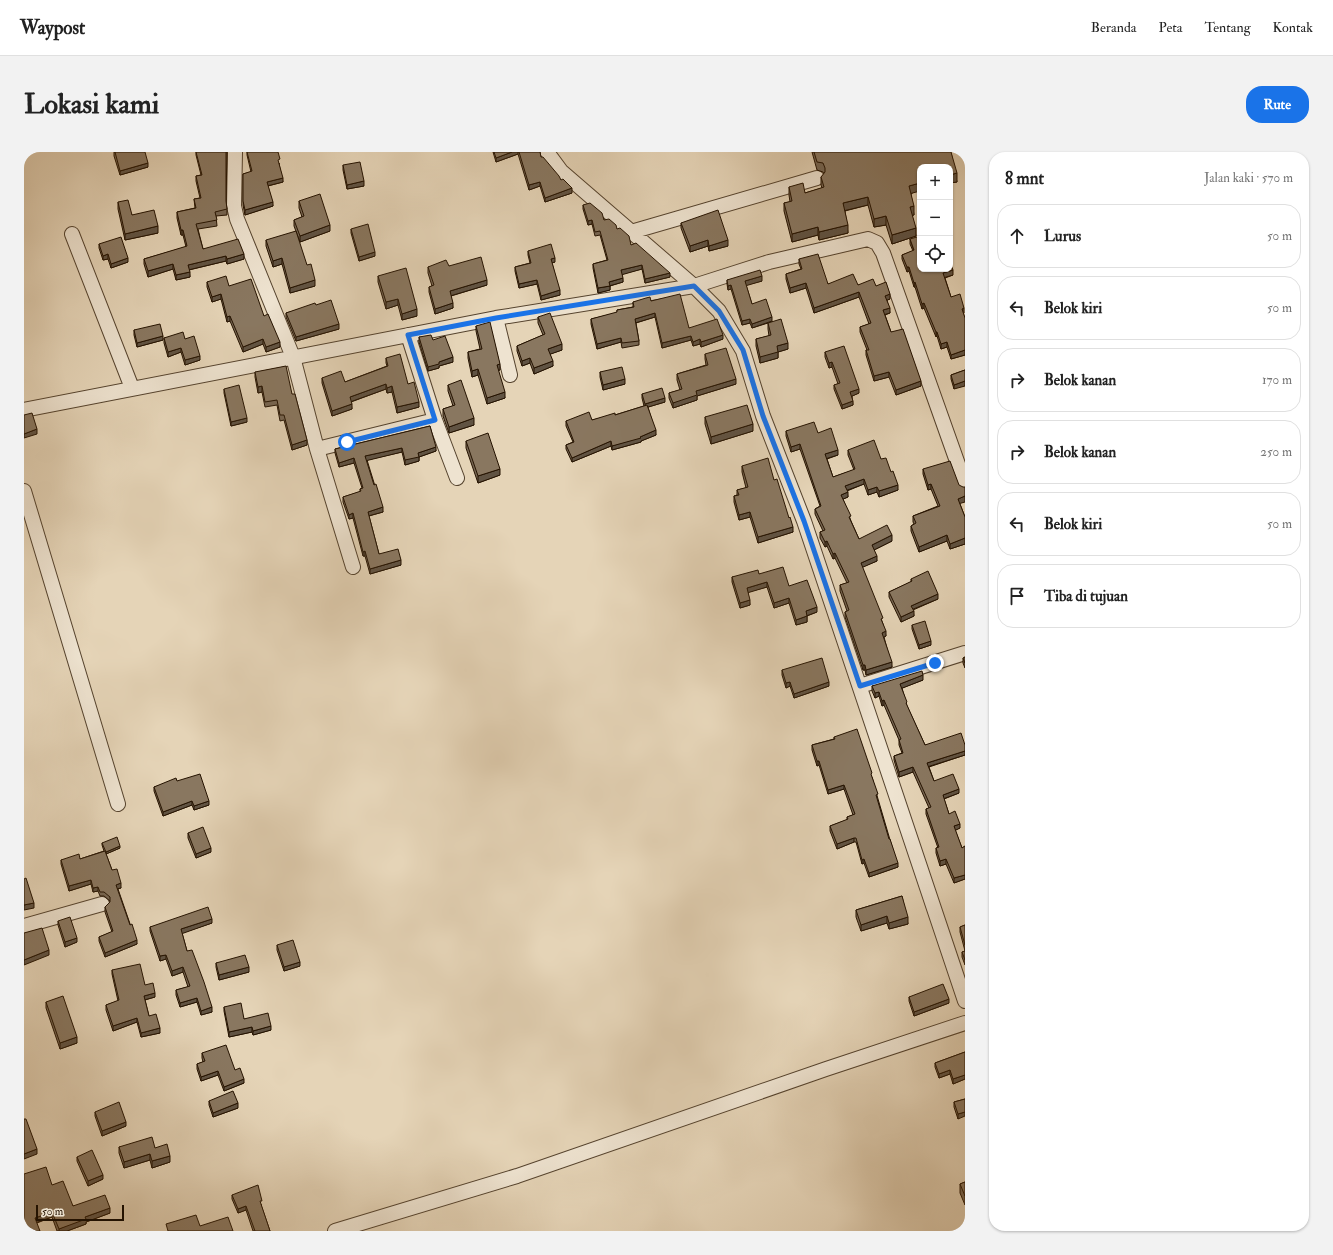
<!DOCTYPE html>
<html lang="id">
<head>
<meta charset="utf-8">
<style>
	body { margin:0; font-family:"IM FELL Double Pica",serif; background:#f2f2f2; color:#222 }
	.controls { position:absolute; right:12px; top:12px; display:grid; overflow:hidden; border-radius:8px; box-shadow:0 1px 3px #0004 }
	.controls button { width:36px; height:36px; display:grid; place-items:center; padding:0; border:0; border-bottom:1px solid #e0e0e0; background:#fff; color:#222; font:20px sans-serif }
	.scale { position:absolute; left:12px; bottom:10px; width:88px; box-sizing:border-box; padding-left:4px; border:2px solid #251301; border-top:0; font-size:11px; line-height:14px; white-space:nowrap; color:#251301; -webkit-text-stroke:3px #eee3d0; paint-order:stroke }
	.stop { position:absolute; width:12px; height:12px; margin:-9px; border:3px solid #1a73e8; border-radius:50%; background:#fff }
	.stop.end { background:#1a73e8; border-color:#fff; box-shadow:0 1px 4px #0008 }
	.list { margin:0; padding:0; list-style:none }
	h2 { display:flex; justify-content:space-between; align-items:center; height:52px; margin:0; padding:0 16px; font-size:17px }
	h2 small { font-size:13px; font-weight:400; color:#767676 }
	.list li { display:grid; grid-template-columns:26px 1fr auto; gap:12px; align-items:center; box-sizing:border-box; height:64px; margin:0 8px 8px; padding:0 8px; border:1px solid #e0e0e0; border-radius:16px }
	.list b { display:block; font-size:15px; white-space:nowrap }
	.list em { font-size:13px; font-style:normal; color:#767676 }
	.icon { flex:none; width:22px; height:22px; fill:none; stroke:currentColor; stroke-width:2; stroke-linecap:round; stroke-linejoin:round }
	.map { position:relative; flex:none; width:941px; height:1079px; overflow:hidden; border-radius:16px }
	header { display:flex; align-items:center; gap:24px; box-sizing:border-box; height:56px; padding:0 20px; background:#fff; border-bottom:1px solid #e0e0e0 }
	header strong { font-size:19px }
	nav { display:flex; gap:22px; margin-inline-start:auto; font-size:14px }
	.intro { display:flex; align-items:center; justify-content:space-between; box-sizing:border-box; height:96px; padding:0 24px }
	h1 { margin:0; font-size:28px }
	.button { padding:10px 18px; border-radius:16px; background:#1a73e8; color:#fff; font-size:14px; font-weight:700 }
	main { display:flex; gap:24px; padding:0 24px }
	aside { flex:1; background:#fff; border-radius:16px; box-shadow:0 1px 3px #0004 }
	.map>svg:first-child { display:block }
</style>
</head>
<body>
<header>
<strong>Waypost</strong>
<nav><a>Beranda</a><a>Peta</a><a>Tentang</a><a>Kontak</a></nav>
</header>
<div class="intro"><h1>Lokasi kami</h1><a class="button">Rute</a></div>
<main>
<div class="map">
<svg width="941" height="1079" viewBox="0 0 941 1079">
	<rect width="100%" height="100%" fill="#e5d4b7"/>
	<filter id="stains"><feTurbulence type="fractalNoise" baseFrequency=".005" numOctaves="4"/><feColorMatrix values="0 0 0 0 .2 0 0 0 0 .09 0 0 0 0 .02 0 0 0 .5 -.17"/></filter>
	<radialGradient id="worn" r=".72"><stop offset=".6" stop-color="#630" stop-opacity="0"/><stop offset="1" stop-color="#630" stop-opacity=".3"/></radialGradient>
	<g fill="none" stroke-linecap="round" stroke-linejoin="round">
		<defs>
			<path id="minor" d="M211 0 210 54 213 67 269 205 293 297 329 415
				M523 0 537 19 670 134 695 159 719 199 739 264 780 369 941 849
				M607 80 793 26
				M48 82 108 236
				M472 166 486 223
				M384 183 411 268 433 326
				M0 258 472 166 670 134 745 110 844 87 853 91 859 101 941 332
				M293 297 411 268
				M0 339 94 652
				M836 534 941 501
				M0 774 78 752
				M311 1079 493 1024 802 917 941 871"/>
		</defs>
		<use href="#minor" stroke="#55432e" stroke-width="16"/>
		<use href="#minor" stroke="#eee3d0" stroke-width="14"/>
	</g>
	<path fill="#766653" stroke="#251301" d="M90 0 124 15 96 23 90 4Z
		M172 0H203L202 49 203 57V63L192 64 193 74 174 77 179 97 220 107 203 112 202 109 165 118 166 125 152 128 149 117 124 125 120 112V107L162 95 159 83H157L153 66V60L171 56 170 47 176 46 172 29V24L177 23 172 3Z
		M223 0 256 12H255L259 30 244 34 249 54 221 63 219 53V22L227 20 223 3Z
		M469 0H516L517 5 548 41 521 50 516 34 505 38 494 2 472 10Z
		M788 0H927L933 30 926 31V15L887 42 890 63H888L892 84 868 92 862 73 850 75 844 53 821 59 824 81 795 88 794 83 768 90 760 59V51L766 50 765 43V35L781 41 798 36 797 33V25L800 22 799 20 793 18Z
		M319 13 340 34 323 37 319 18Z
		M275 49 306 79 276 90 270 74V68L278 65 275 56Z
		M94 50 108 63 134 81 101 88 94 57Z
		M559 53 593 77 607 93 646 125 621 131 618 117 598 122 599 130 586 134V138L574 141 569 116V112L583 108 576 83 571 84 568 72 564 73 559 57Z
		M657 71 704 94 685 99 684 94 666 100 657 76Z
		M327 77 351 104 335 109 327 81Z
		M886 87 896 117 929 123 921 126 927 145 940 161H939L941 166V203L927 207 923 195 917 197 913 184 912 185 900 156 898 157 891 135H890L885 119 883 120 878 107V103L889 99 886 92Z
		M242 88 291 134 266 141 258 112 249 115 242 94Z
		M75 92 104 110 87 116 84 107 79 108 75 96Z
		M504 99 531 110 528 111 536 143 517 148 513 132 495 136 491 119V115L506 111 504 103Z
		M775 107 804 132 834 133 852 134 866 147 863 148 866 161 861 163 867 180 897 234 872 243 865 225 850 229 842 203V198H843L836 180V175L845 172 835 145 790 161 782 136 766 141 762 127V122L777 117 775 112Z
		M425 114 463 133 427 144 429 156 411 162 405 140V135L408 134 404 121V115Z
		M354 124 393 164 378 168 374 153 362 157 354 130Z
		M703 128 738 129 722 133 728 152 748 169 764 197 754 200V206L736 211 732 194V187L745 184 744 177V171L728 176 726 171 718 173 707 137 704 138 703 132Z
		M183 130 205 134 240 164 256 195 242 200 239 192 219 200 206 169 203 170 197 147 188 150 183 135Z
		M627 149 665 176 699 187 677 195 676 192 669 194 667 188 638 196 631 165 612 171 615 189V193L598 196 597 190 573 197 567 172V167L593 161V158L609 155V150Z
		M292 153 315 177 272 189 262 165V161Z
		M514 165 538 198 526 202 529 214 510 222 506 211 498 214 493 199V194L519 183 514 171Z
		M452 174 476 218H474L481 246 463 252 454 223 448 225 444 206V200L456 197 452 179Z
		M110 178 139 188 113 195 110 183Z
		M395 185 409 188 429 210 415 214V216L404 219 395 190Z
		M140 186 161 187 176 208 161 213 157 200 144 205 140 191Z
		M801 200 835 241 828 244 829 253 818 257 810 237V233L814 232 808 215 805 216 801 205Z
		M681 202 712 232 673 244V248L649 256 645 246V241L656 238 653 228V222L682 213 681 207Z
		M362 206 384 232 395 255 373 261 368 240 363 241 362 237 327 250 328 257 308 264 298 231V226L321 230 363 214 362 211Z
		M941 218 930 237 927 227V223Z
		M231 220 268 242 283 293 268 298 260 268 256 269 253 253 241 255 238 240 234 241 231 225Z
		M576 220 601 232 579 238 576 225Z
		M424 233 450 273 425 281 419 264V257L429 254 424 239Z
		M200 237 223 270 207 274 200 241Z
		M618 242 641 250 624 255 632 283 617 289V290L588 298 587 294 548 310 542 297V293L549 290 542 274V269L568 268 591 263 620 254 618 246Z
		M681 265 729 279 687 292 681 272Z
		M406 274 412 299 395 305V309L381 313 378 300 343 308 359 360 345 364 355 402 377 413 346 422 341 404H339L329 366 325 367 319 350V345L336 340V337L338 336 330 311 315 315 311 301V297Z
		M762 279 794 281 814 303 803 307 809 325 830 318 824 303V298L857 307 874 338 855 345 853 340 844 343 840 332 823 339 824 345 819 347 827 369 835 387 868 389 850 398 853 409 838 415 859 472 862 484 860 485 868 515 842 523 841 518H839L821 465V460L823 459 816 439V433L823 431 811 406 809 407 803 394 801 395 796 386V380L799 379 791 362V357L796 354 776 297 767 300 762 284Z
		M442 289 476 323 454 331 442 296Z
		M718 314 750 328 769 380 734 391 726 365 715 368 710 350V344L713 343V338L722 336 718 320Z
		M899 317 936 352 941 365V392L926 397 923 389 895 400 887 379V374L890 372 889 370V364L914 354 907 337 904 338 899 322Z
		M735 422 765 434 793 460 783 464V470L772 473 765 451 750 456 743 435 724 440 726 453 716 456 708 430V425Z
		M887 427 914 447 889 458 890 464 877 470 865 445V440L887 430Z
		M888 473 907 493 895 497 888 477Z
		M941 505V516L939 511V506Z
		M758 518 805 534 770 546 766 534 762 536 758 523Z
		M899 528 878 536 883 554 901 593H941V603L905 615 910 629 935 641 920 647 925 662 936 676 931 678 938 696 941 694V727L930 731 922 712 916 714 912 701V696H914L902 662V657L905 656 889 620 875 625 870 608V604L878 601 875 593V588L860 553 858 554 855 544 851 546 848 539V534Z
		M810 585 848 625 854 647 874 715 845 725 840 711 838 712 832 690H830L813 697 806 679V674L823 668V665L829 663 820 637 804 642 795 613 793 614 788 598V593L810 587Z
		M153 629 185 653 170 658 168 653 139 664 130 639V635Z
		M164 681 187 700 172 706 164 686Z
		M78 691 96 696 82 702 88 718 97 736 94 737 113 792 81 805 75 789V785L88 780 81 760V755L86 750V749L80 744H76L74 739 69 740 67 732 45 739 37 712V708L56 707 80 699 78 693Z
		M878 744 884 772 865 777 863 771 837 779 832 765V758Z
		M34 769 53 790 41 795 34 773Z
		M188 771 158 781 163 799 188 860 177 863 173 850 156 855 152 843V838L164 835 159 820 148 824 142 807 136 809 126 779V775Z
		M941 773V799L936 780V775Z
		M253 793 276 814 260 819 253 798Z
		M941 799V813L938 805V800Z
		M192 811 225 820 195 828 192 815Z
		M88 818 121 833 131 845 121 848 125 864 136 881 117 885 113 870 89 879 82 858V853L94 849 88 822Z
		M885 845 925 851 890 864 885 849Z
		M22 850 53 891 36 897 22 856Z
		M200 855 220 867 247 878 229 883 228 880 205 885 200 859Z
		M941 900V927L929 932 926 922 915 926 911 915V911Z
		M178 901 211 918 220 931 200 939 194 923 177 929 173 917V912L179 910 178 906Z
		M941 947 934 967 930 955V950Z
		M185 949 214 956 189 965 185 953Z
		M71 960 102 974 78 984 71 964Z
		M95 995 131 996 146 1010 128 1016 126 1008 100 1016 95 1001Z
		M53 1005 79 1027 64 1034 53 1009Z
		M941 1030V1053L936 1041V1032Z
		M28 1033 49 1054 86 1061 62 1070V1072L43 1079H33L28 1065 13 1071 0 1079Z
		M208 1043 238 1053H237L246 1079H229L222 1058 214 1061 208 1047Z"/>
	<path fill="#605343" stroke="#251301" d="M488 0H494V2L472 10V6Z
		M124 11V15L96 23V19Z
		M933 21V30L926 31V23Z
		M259 26V30L243 34V30Z
		M340 29V34L323 37V33Z
		M516 30V34L505 38V33Z
		M896 31V39L885 42V34Z
		M548 36V41L521 50V46Z
		M844 45V53L819 59V51Z
		M249 50V54L221 63V58Z
		M890 54V63L886 64V55Z
		M862 64V73L850 75V67Z
		M568 68V72L564 73V69Z
		M306 73V79L276 90V84Z
		M824 73V81L795 88V80Z
		M134 74V81L101 88V82Z
		M794 75V83L768 90V82Z
		M892 76V84L868 92V83Z
		M157 78H159V83H157Z
		M684 88V94L666 100V94Z
		M704 88V94L685 99V94Z
		M351 100V104L335 109V105Z
		M84 102V107L79 108V104Z
		M220 102V107L203 112V107Z
		M202 104V109L164 118V113Z
		M104 106V110L87 116V112Z
		M258 106V112L249 115V109Z
		M531 106V110L527 111V107Z
		M149 112V117L124 125V119Z
		M618 113V117L597 123V118Z
		M883 115H885V119L883 120Z
		M929 118V123L919 126V121Z
		M166 120V125L152 128V123Z
		M646 121V125L621 131V127Z
		M738 124V129L721 134V129Z
		M599 126V130L585 134V130Z
		M291 128V134L266 141V136Z
		M463 128V133L426 144V139Z
		M513 128V132L495 136V132Z
		M891 130V135H890V131Z
		M782 131V136L766 141V136Z
		M707 133V137L704 138V134Z
		M586 134V138L574 141V136Z
		M536 138V143L517 148V144Z
		M835 140V145L790 161V156Z
		M197 142V147L188 150V145Z
		M866 142V147L861 149V144Z
		M374 147V153L362 157V150Z
		M429 151V156L411 162V157Z
		M900 151V156L898 157V152Z
		M866 156V161L859 163V158Z
		M940 156V161L938 162V157Z
		M393 157V164L378 168V162Z
		M631 161V165L611 171V167Z
		M206 164V169L203 170V165Z
		M748 165V169L728 176V172Z
		M726 167V171L718 173V169Z
		M315 172V177L272 189V185Z
		M912 180H913V184L912 185Z
		M699 183V187L677 195V190Z
		M139 184V188L113 195V191Z
		M667 184V188L638 196V191Z
		M597 186V190L573 197V192Z
		M239 187V192L219 200V195Z
		M676 187V192L669 194V190Z
		M256 190V195L242 200V195Z
		M923 190V195L917 197V192Z
		M764 191V197L754 200V206L736 211V205L753 194Z
		M538 192V198L524 203V197Z
		M157 196V200L144 205V200Z
		M941 198V203L927 207V203Z
		M176 204V208L161 213V208Z
		M429 205V210L415 214V216L404 219V215L415 210Z
		M506 206V211L498 214V209Z
		M529 209V214L510 222V216Z
		M808 210V215L805 216V211Z
		M476 212V218L473 219V213Z
		M454 217V223L448 225V219Z
		M865 220V225L850 229V224Z
		M601 227V232L579 238V233Z
		M712 227V232L673 244V248L649 256V251L672 239Z
		M897 229V234L872 243V238Z
		M941 229V234L930 237V233Z
		M362 232V237L326 250V245Z
		M238 234V240L234 241V235Z
		M368 234V240L363 241V236Z
		M835 237V241L826 245V240Z
		M481 240V246L463 252V246Z
		M641 246V250L621 256V252Z
		M829 249V253L818 257V253Z
		M395 250V255L373 261V255Z
		M328 252V257L308 264V259Z
		M223 266V270L207 274V270Z
		M450 266V273L425 281V275Z
		M729 272V279L687 292V285Z
		M13 277V282L0 286V282Z
		M632 278V283L617 289V290L588 298V294L616 285Z
		M283 288V293L268 298V293Z
		M587 289V294L548 310V306Z
		M776 292V297L767 300V295Z
		M412 295V299L395 305V309L381 313V308L394 301Z
		M378 296V300L341 309V304Z
		M814 298V303L801 307V302Z
		M330 306V311L315 315V311Z
		M476 317V323L454 331V324Z
		M840 327V332L821 339V334Z
		M907 332V337L904 338V333Z
		M874 333V338L855 345V339Z
		M853 335V340L844 343V338Z
		M824 340V345L817 348V343Z
		M941 344V350L934 352V347Z
		M359 355V360L344 364V360Z
		M726 360V365L715 368V363Z
		M329 361V366L325 367V363Z
		M769 375V380L734 391V385Z
		M868 383V389L848 399V393Z
		M923 383V389L895 400V395Z
		M941 386V392L926 397V392Z
		M803 389V394L801 395V390Z
		M341 399V404H339V400Z
		M811 401V406L809 407V402Z
		M853 404V409L837 416V411Z
		M377 408V413L346 422V417Z
		M743 430V435L723 441V436Z
		M914 442V447L887 458V454Z
		M765 446V451L750 456V451Z
		M726 448V453L716 456V451Z
		M793 455V460L782 464V459Z
		M890 459V464L877 470V465Z
		M783 464V470L772 473V468Z
		M862 479V484L858 486V481Z
		M907 489V493L895 497V493Z
		M868 510V515L842 523V518Z
		M839 513H841V518H839Z
		M899 523V528L876 537V532Z
		M766 530V534L762 536V531Z
		M805 530V534L770 546V542Z
		M855 540V544L851 546V541Z
		M860 548V553L858 554V549Z
		M941 599V603L903 615V611Z
		M793 609H795V613L793 614Z
		M889 615V620L875 625V620Z
		M820 633V637L804 642V638Z
		M935 637V641L919 647V643Z
		M168 649V653L139 664V660Z
		M185 649V653L170 658V654Z
		M936 672V676L930 679V674Z
		M830 686V690L813 697V692Z
		M96 694V696L82 702V700Z
		M187 696V700L172 706V702Z
		M840 707V711L838 712V708Z
		M922 707V712L916 714V709Z
		M874 711V715L845 725V721Z
		M941 723V727L930 731V726Z
		M67 728V732L45 739V734Z
		M97 731V736L92 737V733Z
		M74 735V739L69 740V736Z
		M10 751V756L0 758V753Z
		M863 764V771L837 779V773Z
		M884 765V772L865 777V771Z
		M188 767V771L157 782V777Z
		M53 786V790L41 795V790Z
		M113 788V792L81 805V801Z
		M25 798V803L0 813V808Z
		M142 803V807L136 809V804Z
		M276 810V814L260 819V815Z
		M159 815V820L148 824V819Z
		M225 815V820L195 828V823Z
		M131 841V845L120 848V844Z
		M173 846V850L156 855V851Z
		M925 847V851L890 864V860Z
		M188 855V860L177 863V859Z
		M113 866V870L89 879V874Z
		M247 874V878L229 883V879Z
		M228 875V880L205 885V880Z
		M136 876V881L117 885V881Z
		M53 885V891L36 897V891Z
		M926 918V922L915 926V922Z
		M194 919V923L177 929V925Z
		M941 923V927L929 932V927Z
		M220 927V931L200 939V935Z
		M214 951V956L189 965V961Z
		M941 960V964L934 967V962Z
		M102 970V974L78 984V979Z
		M13 997V1002L0 1007V1002Z
		M126 1002V1008L100 1016V1010Z
		M146 1004V1010L128 1016V1009Z
		M79 1023V1027L64 1034V1029Z
		M222 1054V1058L214 1061V1057Z
		M86 1056V1061L62 1070V1072L43 1079H35V1077L61 1065Z
		M28 1060V1065L11 1071V1066Z"/>
	<path fill="#897760" stroke="#251301" d="M91 0H121L124 11 96 19Z
		M172 0H202V49L203 57 191 60 193 68 172 72 179 97 214 87 220 102 203 107 202 104 164 113 166 120 152 123 149 112 124 119 120 107 163 94 159 78H157L153 60 172 56 170 47 177 46 172 24 178 23Z
		M223 0H254L256 7 254 8 259 26 243 30 249 50 221 58 219 49V22L228 19Z
		M470 0H488L472 6Z
		M495 0H516L517 5H519L535 24 537 28 539 27 548 36 521 46 516 30 505 33Z
		M790 0H927L933 21 926 23V15H896V31L885 34 890 54 886 55 892 76 868 83 862 64 850 67 844 45 819 51 824 73 795 80 794 75 768 82 760 51 768 49 765 35 779 31 781 41 800 35 797 25 801 20V16L799 11 793 10Z
		M336 10 340 29 323 33 319 13Z
		M296 42 306 73 276 84 270 68 280 64 275 49Z
		M104 48 108 63 130 58 134 74 101 82 94 50Z
		M566 51 578 61 580 68 585 67 592 73 593 77 596 76 605 84 607 93 612 91 646 121 621 127 618 113 597 118 599 126 585 130 586 134 574 136 569 112 584 108 576 79 571 80 568 68 564 69 559 53Z
		M694 58 704 88 685 94 684 88 666 94 657 71Z
		M344 72 351 100 335 105 327 77Z
		M272 79 283 113 287 112 291 128 266 136 258 106 249 109 242 88Z
		M896 84V117H926V110L929 118 919 121 927 145 936 142 940 156 938 157 941 166V198L927 203 923 190 917 192 913 180H912L900 151 898 152 891 130 890 131 885 115H883L878 103 890 98 886 87Z
		M97 85 104 106 87 112 84 102 79 104 75 92Z
		M527 92 531 106 527 107 536 138 517 144 513 128 495 132 491 115 507 111 504 99Z
		M794 102 804 132 829 122 834 133 849 127 852 134 862 130 866 142 861 144 866 156 859 158 867 180 879 177 897 229 872 238 865 220 850 224 842 198H845L836 175 847 171 835 140 790 156 782 131 766 136 762 122 778 117 775 107Z
		M457 105 463 128 426 139 429 151 411 157 405 135 410 133 404 115 422 108 425 114Z
		M382 116 393 157 378 162 374 147 362 150 354 124Z
		M736 118 738 124 721 129 728 152 742 147 748 165 728 172 726 167 718 169 707 133 704 134 703 128Z
		M202 124 205 134 227 127 240 164 244 162 256 190 242 195 239 187 219 195 206 164 203 165 197 142 188 145 183 130Z
		M656 142 665 176 693 167 699 183 677 190 676 187 669 190 667 184 638 191 631 161 611 167 615 189 598 191 597 186 573 192 567 167 593 160V158L610 155 609 150 622 146 626 145 627 149Z
		M307 148 315 172 272 185 262 161 291 151 292 153Z
		M526 161 538 192 524 197 529 209 510 216 506 206 498 209 493 194 521 182 514 165Z
		M757 167 764 191 753 194 754 200 736 205 732 187 747 183 744 171Z
		M466 170 476 212 473 213 481 240 463 246 454 217 448 219 444 200 458 197 452 174Z
		M136 172 139 184 113 191 110 178Z
		M159 180 161 187 170 184 176 204 161 208 157 196 144 200 140 186Z
		M407 183 409 188 421 184 429 205 415 210V212L404 215 395 185Z
		M820 194 835 237 826 240 829 249 818 253 810 233 816 231 808 210 805 211 801 200Z
		M702 196 712 227 672 239 673 243 649 251 645 241 658 237 653 222 684 213 681 202Z
		M376 202 384 232 390 230 395 250 373 255 368 234 363 236 362 232 326 245 328 252 308 259 298 226 317 219 321 230 364 214 362 206Z
		M262 214 268 242H271L283 288 268 293 260 263H256L253 248 241 250 238 234 234 235 231 220Z
		M598 215 601 227 579 233 576 220Z
		M941 218V229L930 233 927 223Z
		M437 228 450 266 425 275 419 257 431 253 424 233Z
		M215 233 223 266 207 270 200 237Z
		M638 236 641 246 621 252 618 242Z
		M623 253 632 278 616 285 617 286 588 294 587 289 548 306 542 293 550 290 542 269 565 260 568 268 591 261V263Z
		M723 253 729 272 687 285 681 265Z
		M8 261 13 277 0 282V263Z
		M790 270 794 281 807 276 814 298 801 302 809 325 831 317 824 298 850 288 857 307 862 306 867 320 869 319 874 333 855 339 853 335 844 338 840 327 821 334 824 340 817 343 827 364 825 365 835 387 863 373 868 383 848 393 853 404 837 411 859 466 857 467 862 479 858 481 868 510 842 518 841 513H839L821 460 825 458 816 433 825 430 811 401 809 402 803 389 801 390 796 380 801 378 791 357 797 354 776 292 767 295 762 279Z
		M406 274 412 295 394 301 395 305 381 308 378 296 341 304 350 333 352 332 359 355 344 360 355 402 374 397 377 408 346 417 341 399 339 400 329 361 325 363 319 345 337 339 336 337 339 336 330 306 315 311 311 297Z
		M464 281 476 317 454 324 442 289Z
		M744 306 750 328 753 327 765 366 766 365 769 375 734 385 726 360 715 363 710 344 715 343 713 338 724 335 718 314Z
		M926 309 935 333 939 335H941V344L934 347 941 365V386L926 392 923 383 895 395 887 374 892 371 889 364 916 354 907 332 904 333 899 317Z
		M759 415 765 434 783 428 793 455 782 459 783 464 772 468 765 446 750 451 743 430 723 436 726 448 716 451 708 425 734 418 735 422Z
		M904 419 914 442 887 454 890 459 877 465 865 440 888 429 887 427Z
		M901 469 907 489 895 493 888 473Z
		M941 505V511L939 506Z
		M798 506 805 530 770 542 766 530 762 531 758 518Z
		M898 519 899 523 876 532 883 550 882 551 901 593 937 581 941 593V599L903 611 910 629 929 622 935 637 919 643 925 662 931 659 936 672 930 674 938 696 941 694V723L930 726 922 707 916 709 912 696 915 695 902 657 907 655 889 615 875 620 870 604 879 601 875 588 877 587 860 548 858 549 855 540 851 541 848 534Z
		M833 577 848 621 847 622 854 642 852 643 865 687H866L874 711 845 721 840 707 838 708 832 686H830L813 692 806 674 824 667 823 665 831 662 820 633 804 638 795 609H793L788 593 811 587 810 585Z
		M176 622 185 649 170 654 168 649 139 660 130 635 152 626 153 629Z
		M179 675 187 696 172 702 164 681Z
		M93 685 96 694 82 700 78 691Z
		M81 699 88 718 93 717 97 731 92 733 106 773 108 772 113 788 81 801 75 785 89 779 81 755 86 750V745L80 740H76L74 735 69 736 67 728 45 734 37 708 55 702 56 707Z
		M2 726 10 751 0 753V727Z
		M878 744 884 765 865 771 863 764 837 773 832 758Z
		M184 755 188 767 157 777 163 799 168 798 180 830 188 855 177 859 173 846 156 851 152 838 166 834 159 815 148 819 142 803 136 804 126 775Z
		M46 765 53 786 41 790 34 769Z
		M941 773V793L936 775Z
		M18 776 25 798 0 808V781Z
		M269 788 276 810 260 815 253 793Z
		M941 799V808L938 800Z
		M221 803 225 815 195 823 192 811Z
		M116 812 121 833 129 831 131 841 120 844 125 864 132 862 136 876 117 881 113 866 89 874 82 853 95 848 88 818Z
		M919 832 925 847 890 860 885 845Z
		M39 844 53 885 36 891 22 850Z
		M217 851 220 867 244 861 247 874 229 879 228 875 205 880 200 855Z
		M202 893 211 918 216 916 220 927 200 935 194 919 177 925 173 912 181 909 178 901Z
		M941 900V923L929 927 926 918 915 922 911 911Z
		M209 939 214 951 189 961 185 949Z
		M941 947V960L934 962 930 950Z
		M95 950 102 970 78 979 71 960Z
		M0 967H2L13 997 0 1002Z
		M128 985 131 996 143 992 146 1004 128 1009 126 1002 100 1010 95 995Z
		M68 998 79 1023 64 1029 53 1005Z
		M22 1015 28 1033 39 1029 49 1054 81 1043 86 1056 61 1065 62 1067 35 1077 28 1060 11 1066 16 1079H0V1022Z
		M941 1030V1044L936 1032Z
		M234 1033 238 1049H236L246 1079H231L222 1054 214 1057 208 1043Z
		M172 1063 176 1074 204 1065 209 1079H144L142 1072Z"/>
	<g fill="none" stroke-linecap="round" stroke-linejoin="round">
		<path stroke="#1a73e8" stroke-width="5" d="M323 290 411 268 384 183 472 166 670 134 695 159 719 198 739 264 780 369 836 534 911 511"/>
	</g>
	<rect width="100%" height="100%" filter="url(#stains)"/>
	<rect width="100%" height="100%" fill="url(#worn)"/>
</svg>
<div class="controls">
<button>+</button>
<button>−</button>
<button><svg class="icon" aria-label="locate" viewBox="0 0 24 24"><circle cx="12" cy="12" r="6"/><path d="M12 2v4M12 18v4M2 12h4M18 12h4"/></svg></button>
</div>
<div class="scale">50 m</div>
<div class="stop" style="left:323px;top:290px"></div>
<div class="stop end" style="left:911px;top:511px"></div>
</div>
<aside>
<h2>8 mnt<small>Jalan kaki · 570 m</small></h2>
<ul class="list">
<li><svg class="icon" aria-label="ahead" viewBox="0 0 24 24"><path d="M12 20V5M6 11l6-6 6 6"/></svg><div><b>Lurus</b></div><em>50 m</em></li>
<li><svg class="icon" aria-label="left" viewBox="0 0 24 24"><path d="M17 20v-9H6M10 6l-5 5 5 5"/></svg><div><b>Belok kiri</b></div><em>50 m</em></li>
<li><svg class="icon" aria-label="right" viewBox="0 0 24 24"><path d="M7 20v-9h11M14 6l5 5-5 5"/></svg><div><b>Belok kanan</b></div><em>170 m</em></li>
<li><svg class="icon" aria-label="right" viewBox="0 0 24 24"><path d="M7 20v-9h11M14 6l5 5-5 5"/></svg><div><b>Belok kanan</b></div><em>250 m</em></li>
<li><svg class="icon" aria-label="left" viewBox="0 0 24 24"><path d="M17 20v-9H6M10 6l-5 5 5 5"/></svg><div><b>Belok kiri</b></div><em>50 m</em></li>
<li><svg class="icon" aria-label="arrive" viewBox="0 0 24 24"><path d="M6 21V4h12l-3 4 3 4H6"/></svg><div><b>Tiba di tujuan</b></div></li>
</ul>
</aside>
</main>
</body>
</html>
